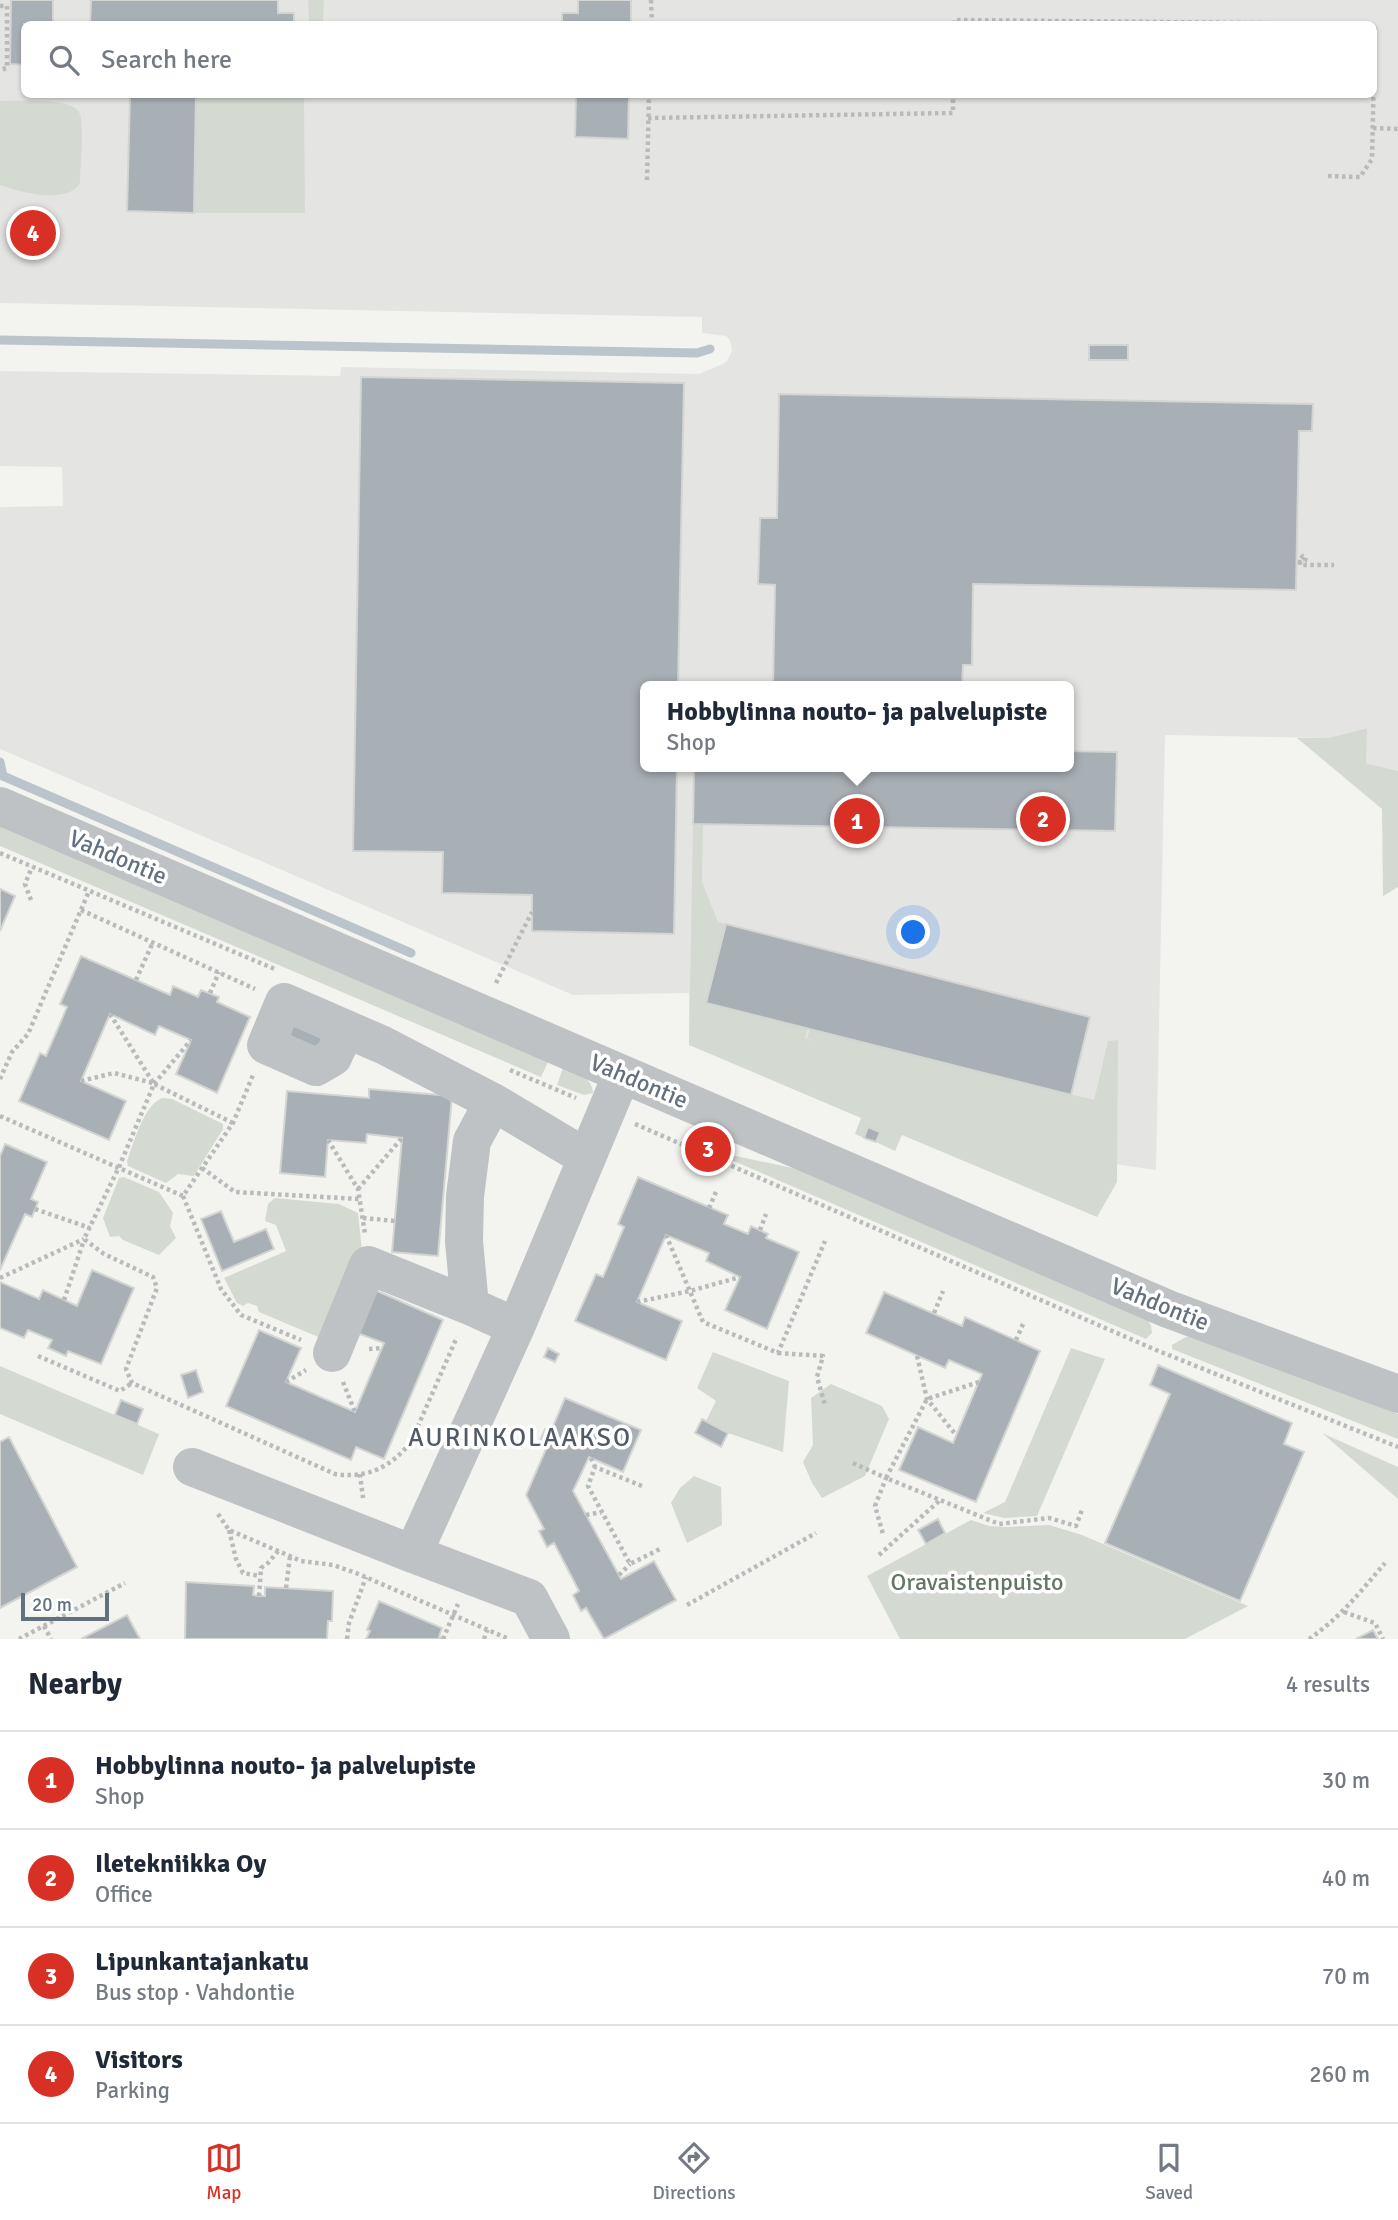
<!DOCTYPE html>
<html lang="en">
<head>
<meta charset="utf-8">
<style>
	body { margin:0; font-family:Signika,sans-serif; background:#f2f2f3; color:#1f2937 }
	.scale { position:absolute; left:21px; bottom:18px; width:88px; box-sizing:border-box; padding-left:7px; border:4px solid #63717f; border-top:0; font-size:19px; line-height:24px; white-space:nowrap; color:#63717f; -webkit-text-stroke:5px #fff; paint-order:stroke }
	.you { position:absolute; left:914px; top:933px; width:24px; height:24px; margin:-18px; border:5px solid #fff; border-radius:50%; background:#1a73e8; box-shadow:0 0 0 10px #1a73e833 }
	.badge { display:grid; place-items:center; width:46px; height:46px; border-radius:50%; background:#d93025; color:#fff; font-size:23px; font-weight:700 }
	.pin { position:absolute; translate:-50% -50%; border:4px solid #fff; box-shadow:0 2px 7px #0006 }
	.popup { position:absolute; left:640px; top:681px; width:434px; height:91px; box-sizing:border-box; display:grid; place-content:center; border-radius:10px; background:#fff; filter:drop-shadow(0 2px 5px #0005); font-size:23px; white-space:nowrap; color:#747a83 }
	.popup b { font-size:26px; color:#1f2937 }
	.popup::after { content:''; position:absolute; left:50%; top:100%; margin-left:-14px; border:14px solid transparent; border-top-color:#fff }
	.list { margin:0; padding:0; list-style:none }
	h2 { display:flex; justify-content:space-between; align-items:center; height:91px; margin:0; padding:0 28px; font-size:30px }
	h2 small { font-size:23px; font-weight:400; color:#747a83 }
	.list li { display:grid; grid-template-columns:46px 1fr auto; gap:21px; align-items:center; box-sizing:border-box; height:98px; padding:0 28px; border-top:2px solid #e0e1e3 }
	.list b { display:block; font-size:26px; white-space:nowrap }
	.list p { margin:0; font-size:23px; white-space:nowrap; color:#747a83 }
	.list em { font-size:23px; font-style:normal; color:#747a83 }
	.icon { flex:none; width:38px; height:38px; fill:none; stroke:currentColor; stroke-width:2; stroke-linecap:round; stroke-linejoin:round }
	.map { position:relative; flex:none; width:1398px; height:1639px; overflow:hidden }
	.search { position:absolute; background:#fff; box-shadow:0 2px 5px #0004; left:21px; right:21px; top:21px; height:77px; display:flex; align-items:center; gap:18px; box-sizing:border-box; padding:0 24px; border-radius:10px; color:#747a83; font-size:26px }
	.sheet { height:483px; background:#fff }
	nav { display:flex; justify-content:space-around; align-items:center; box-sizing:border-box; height:98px; border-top:2px solid #e0e1e3; background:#fff; font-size:19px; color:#747a83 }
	nav a { display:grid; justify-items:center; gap:4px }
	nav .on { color:#d93025 }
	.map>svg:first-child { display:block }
</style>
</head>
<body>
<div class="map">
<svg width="1398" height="1639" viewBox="0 0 1398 1639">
	<rect width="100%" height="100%" fill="#f3f4ef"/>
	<path fill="#e4e5e3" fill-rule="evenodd" d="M0 0H1398V771L1366 763V728L1328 738 1165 735 1156 1170 1080 1159 689 1045V993L573 995 0 749V507L63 506 62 467 0 466V371L340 376 341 367 699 374 723 364 727 361 732 351 730 340 726 336 702 333V317L0 303ZM24 24H1374V94H24ZM645 686H1069V767H645Z"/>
	<path fill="#d4dad1" d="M308 0H324L323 24H309Z
		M196 95H304L305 213H194Z
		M0 101C17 101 70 97 79 112 85 122 80 170 80 183 68 205 19 192 0 185Z
		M1367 728 1366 763 1398 771V887L1383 896 1382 809 1297 738H1328Z
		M693 824H703L702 882 718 922 726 924 808 1028 805 1038 815 1041 807 1038 810 1029 1094 1100 1108 1041 1118 1040 1117 1182 1097 1217 902 1135 895 1151 876 1142 880 1132 868 1128 864 1138 855 1134 861 1118 689 1045Z
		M0 825 548 1062 541 1077 0 846Z
		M563 1068C577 1074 592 1076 593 1093L584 1095 557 1085Z
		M163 1098 172 1099 223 1124V1129L194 1176 178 1174 166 1183 128 1166 127 1161C134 1143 144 1103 163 1098Z
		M731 1155 797 1169 1148 1320 1151 1326 1152 1333 1146 1339 729 1159Z
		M124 1177 159 1192 173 1213 170 1226 176 1238 159 1255 123 1240 119 1236 110 1237 103 1218 119 1178Z
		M275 1198 339 1204 358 1213 364 1270 335 1344 259 1312 257 1306 248 1303 243 1306 237 1303 224 1278 286 1251 276 1225 265 1221 268 1204Z
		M1186 1337H1194L1398 1414V1439L1172 1349V1345Z
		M1071 1348 1105 1359 1037 1516 1004 1518 983 1513 1005 1502Z
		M713 1352 789 1381 783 1452 728 1433 706 1421 716 1401 697 1388Z
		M0 1366 159 1434 143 1475 0 1414Z
		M831 1384 882 1406 889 1419 865 1476 822 1498 812 1483 803 1462 813 1445 811 1398Z
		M1322 1433 1398 1467V1499Z
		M694 1476 721 1487 722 1525 687 1543 671 1503 680 1488Z
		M971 1520 989 1526 1006 1527 1049 1525 1082 1535 1248 1606 1185 1639H900L867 1576Z"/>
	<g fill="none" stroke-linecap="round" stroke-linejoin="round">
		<path stroke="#bac4ca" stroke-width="9" d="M0 340 697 353 710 349
			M0 762 3 776 411 953"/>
	</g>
	<path fill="#a9b0b5" stroke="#d4d5d2" stroke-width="2" d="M11 0H53V24H24V65L10 64Z
		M91 0H278V13H294V24H90Z
		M578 0H631V24H562V13H578Z
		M130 94H196L194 213 127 211Z
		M576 94H629L628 139 575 137Z
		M1089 345H1128V360H1089Z
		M361 377 684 383 678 686H645V767H677L674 934 532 931V895L442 893 443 852 353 851Z
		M779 394 1313 404 1312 431H1299L1296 590 973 584 972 665H963L962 686H773L775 585 758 584 760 518H777Z
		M1069 751 1117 752 1115 831 693 824 694 767H1069Z
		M0 889 15 896 0 931Z
		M726 924 1090 1017 1071 1095 706 1003Z
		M81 956 170 995 173 986 198 997 201 990 219 997 217 1002 250 1017 217 1093 176 1074 191 1040 159 1026 155 1035 110 1014 81 1081 126 1101 109 1140 19 1101 40 1053 46 1056 67 1007 60 1004Z
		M288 1010 329 1027 317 1056 276 1039Z
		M369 1089 452 1096 438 1256 392 1252 402 1138 367 1134 366 1143 328 1140 325 1177 280 1173 287 1091 369 1098Z
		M868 1127 880 1132 876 1142 864 1138Z
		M5 1144 47 1162 31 1199 38 1202 32 1217 25 1214 0 1270V1156Z
		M638 1177 728 1215 724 1224 748 1234 751 1226 768 1234 766 1238 799 1252 767 1329 725 1310 740 1277 706 1261 709 1253 666 1235 637 1302 682 1321 666 1360 575 1321 596 1274 603 1277 624 1227 618 1224Z
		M221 1211 234 1242 266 1229 274 1249 222 1271 201 1219Z
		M92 1270 134 1288 101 1364 68 1351 66 1356 48 1348 52 1340 28 1330 24 1338 0 1328V1282L39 1299 43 1290 77 1306Z
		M375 1290 443 1320 384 1459 356 1447 351 1460 226 1406 259 1330 301 1348 286 1382 355 1412 384 1343 357 1333Z
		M884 1292 962 1326 965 1317 1040 1351 976 1502 899 1470 918 1427 953 1443 982 1374 949 1360 945 1368 866 1333Z
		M548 1348 559 1354 555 1362 544 1357Z
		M1158 1365 1292 1423 1284 1444 1304 1452 1240 1601 1105 1543 1170 1394 1150 1385Z
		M196 1370 203 1392 188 1398 181 1375Z
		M565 1398 641 1430 623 1472 589 1457 573 1491 621 1579 654 1561 676 1600 604 1639 586 1608 581 1611 573 1595 579 1591 554 1543 547 1547 539 1531 544 1529 526 1495 546 1449 538 1446 545 1429 551 1431Z
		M121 1400 143 1409 137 1424 115 1415Z
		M702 1419 728 1433 721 1447 695 1433Z
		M9 1437 77 1567 0 1608V1442Z
		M938 1519 945 1533 926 1544 918 1530Z
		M186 1582 254 1586 253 1595 259 1596H265V1587L333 1591 332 1621H328L327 1639H185Z
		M379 1601 442 1628 439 1637 444 1639H366L370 1631 367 1630Z
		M127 1615 140 1639H81Z
		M1373 1630 1378 1639H1356Z"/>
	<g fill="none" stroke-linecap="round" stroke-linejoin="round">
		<path stroke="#b8babc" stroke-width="4.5" stroke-dasharray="3.5 3.5" stroke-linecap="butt" d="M651 0 652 24
			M0 6H7V68L0 70
			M954 24V20H960L1351 24
			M648 118 953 113V94
			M1373 128 1398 129
			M1328 176 1360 177 1372 159 1375 25
			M647 180 649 94
			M1298 562C1300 562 1303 562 1305 561L1306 557 1303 556 1300 559V565H1334
			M0 853 277 970
			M31 900 25 884 32 867
			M81 910 255 989
			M136 980 153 942
			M496 983 532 912
			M210 993 219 972
			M110 1014 154 1084
			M510 1070 576 1098
			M0 1079 12 1052 28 1034 89 891
			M81 1081 114 1073 153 1083
			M154 1084 191 1040
			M0 1116 183 1196 233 1123 253 1075
			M233 1123 154 1084 119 1167 84 1239 104 1254 153 1277 157 1288 126 1369 132 1383 335 1474C367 1479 391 1467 411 1442L457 1337
			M635 1124 1156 1350 1398 1447
			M328 1140 358 1189 365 1234
			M202 1168 235 1192 359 1199
			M358 1189 402 1138
			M183 1196 221 1289 241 1315 301 1340
			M709 1208 716 1192
			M35 1209 90 1228
			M363 1218 395 1221
			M760 1230 766 1214
			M666 1235 703 1322 778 1353 825 1241
			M0 1278 84 1239
			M64 1300 84 1240
			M637 1302 690 1291 740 1277
			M934 1313 943 1291
			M1016 1340 1023 1324
			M369 1349 382 1348
			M778 1353 823 1356 817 1377 825 1405
			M38 1356 120 1391 132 1383
			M917 1356 927 1399 956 1435
			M286 1382 306 1370
			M343 1382 355 1412
			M979 1382 927 1399 886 1478 999 1524 1049 1518 1076 1526 1082 1510
			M591 1458 595 1467
			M853 1463 886 1478 875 1506 883 1534
			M360 1474 363 1498
			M642 1486 595 1467 588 1486 630 1564 660 1549
			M218 1514 229 1530 290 1556 301 1561 333 1565 356 1573 509 1639
			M586 1515 602 1512
			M229 1530 236 1559 243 1573 260 1576
			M879 1555 939 1501
			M619 1575 630 1564
			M286 1588 290 1556
			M259 1596 261 1568 268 1563 278 1551
			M687 1605 816 1533
			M1344 1612 1375 1623 1383 1639
			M44 1626 51 1639
			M19 1639 125 1583
			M347 1639 349 1623 366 1577
			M443 1639 458 1604
			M484 1639 488 1628
			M1309 1639C1340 1618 1361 1591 1385 1563"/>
		<path stroke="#bec2c5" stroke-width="38" d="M0 806 1168 1309 1398 1394
			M346 1029 333 1057 316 1067 266 1045 284 1002 383 1045 493 1102 587 1158
			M493 1102 472 1141 465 1196 464 1241 470 1306 516 1327
			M332 1353 368 1265 470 1306
			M192 1467 413 1554
			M551 1639 529 1598 413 1554 516 1327 622 1074"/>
	</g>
	<g text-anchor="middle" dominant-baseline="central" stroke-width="7" stroke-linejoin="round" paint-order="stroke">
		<g font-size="24" fill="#63717f" stroke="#fff">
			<text transform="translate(118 857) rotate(23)">Vahdontie</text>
			<text transform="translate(639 1081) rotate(23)">Vahdontie</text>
			<text transform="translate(1160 1304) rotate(22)">Vahdontie</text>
		</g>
		<g font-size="24" fill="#647762" stroke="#fff">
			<text x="977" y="1582">Oravaistenpuisto</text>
		</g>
		<g font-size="26" letter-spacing="2" fill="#515a65" stroke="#fff">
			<text x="520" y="1438">AURINKOLAAKSO</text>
		</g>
	</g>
</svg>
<div class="scale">20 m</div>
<div class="you"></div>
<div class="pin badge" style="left:857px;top:821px">1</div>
<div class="popup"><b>Hobbylinna nouto- ja palvelupiste</b>Shop</div>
<div class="pin badge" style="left:1043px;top:819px">2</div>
<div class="pin badge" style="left:708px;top:1149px">3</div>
<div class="pin badge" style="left:33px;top:233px">4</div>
<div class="search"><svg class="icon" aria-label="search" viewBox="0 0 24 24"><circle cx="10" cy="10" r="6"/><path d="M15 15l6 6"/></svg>Search here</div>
</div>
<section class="sheet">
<h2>Nearby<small>4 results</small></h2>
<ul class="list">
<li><span class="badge">1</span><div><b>Hobbylinna nouto- ja palvelupiste</b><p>Shop</p></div><em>30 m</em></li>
<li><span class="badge">2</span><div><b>Iletekniikka Oy</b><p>Office</p></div><em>40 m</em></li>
<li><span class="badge">3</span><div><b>Lipunkantajankatu</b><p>Bus stop · Vahdontie</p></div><em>70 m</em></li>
<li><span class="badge">4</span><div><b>Visitors</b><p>Parking</p></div><em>260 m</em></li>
</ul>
</section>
<nav>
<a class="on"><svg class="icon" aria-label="map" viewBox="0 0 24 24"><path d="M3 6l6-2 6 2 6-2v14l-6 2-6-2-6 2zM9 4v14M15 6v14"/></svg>Map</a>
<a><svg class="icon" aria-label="directions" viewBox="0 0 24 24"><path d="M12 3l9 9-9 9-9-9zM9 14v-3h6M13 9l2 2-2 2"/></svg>Directions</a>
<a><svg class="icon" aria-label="saved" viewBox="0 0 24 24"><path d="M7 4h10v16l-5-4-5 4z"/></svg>Saved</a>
</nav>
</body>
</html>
